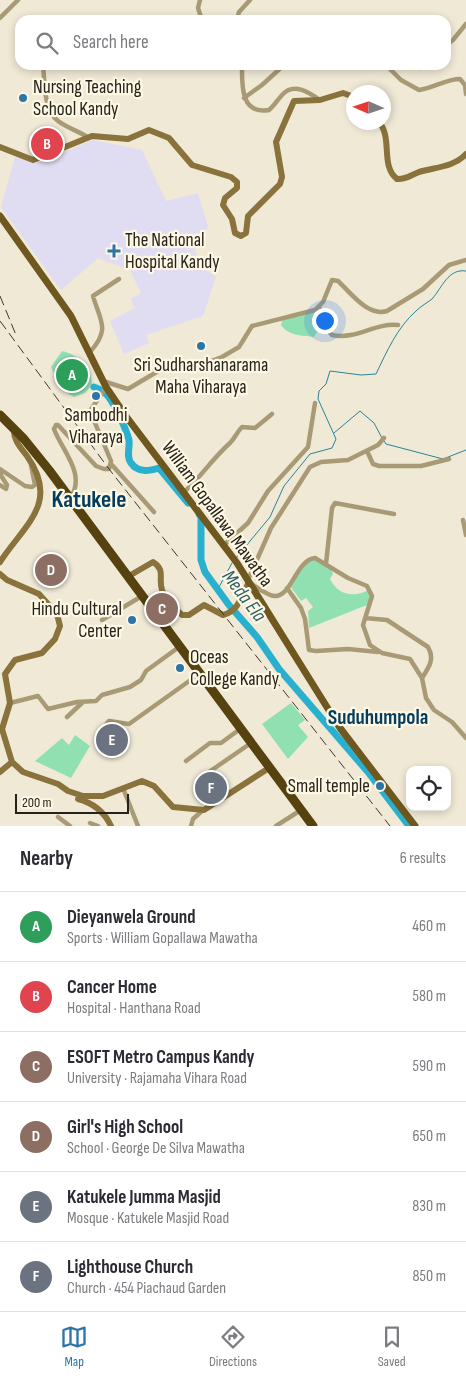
<!DOCTYPE html>
<html lang="en">
<head>
<meta charset="utf-8">
<style>
	body { margin:0; font-family:"Sofia Sans Condensed",sans-serif; background:#f2f2f3; color:#2b2b33 }
	.controls { position:absolute; right:15px; bottom:15px; display:grid; overflow:hidden; border-radius:10px; box-shadow:0 2px 8px #0003 }
	.controls button { width:45px; height:45px; display:grid; place-items:center; padding:0; border:0; border-bottom:1px solid #e1e1e2; background:#fff; color:#2b2b33; font:25px sans-serif }
	.compass { position:absolute; left:346px; top:85px; width:45px; height:45px; border-radius:50%; background:#fff; box-shadow:0 2px 8px #0003; rotate:273deg }
	.scale { position:absolute; left:15px; bottom:12px; width:114px; box-sizing:border-box; padding-left:5px; border:2px solid #25221b; border-top:0; font-size:14px; line-height:18px; white-space:nowrap; color:#25221b; -webkit-text-stroke:4px #fdf7e3; paint-order:stroke }
	.you { position:absolute; left:324px; top:320px; width:18px; height:18px; margin:-12px; border:4px solid #fff; border-radius:50%; background:#1a73e8; box-shadow:0 0 0 8px #1a73e833 }
	.badge { display:grid; place-items:center; width:32px; height:32px; border-radius:50%; background:#2c75a9; color:#fff; font-size:16px; font-weight:700 }
	.pin { position:absolute; translate:-50% -50%; border:2px solid #fff; box-shadow:0 1px 5px #0006 }
	.list { margin:0; padding:0; list-style:none }
	h2 { display:flex; justify-content:space-between; align-items:center; height:65px; margin:0; padding:0 20px; font-size:21px }
	h2 small { font-size:16px; font-weight:400; color:#7c7c81 }
	.list li { display:grid; grid-template-columns:32px 1fr auto; gap:15px; align-items:center; box-sizing:border-box; height:70px; padding:0 20px; border-top:1px solid #e1e1e2 }
	.list b { display:block; font-size:19px; white-space:nowrap }
	.list p { margin:0; font-size:16px; white-space:nowrap; color:#7c7c81 }
	.list em { font-size:16px; font-style:normal; color:#7c7c81 }
	.icon { flex:none; width:28px; height:28px; fill:none; stroke:currentColor; stroke-width:2; stroke-linecap:round; stroke-linejoin:round }
	.map { position:relative; flex:none; width:466px; height:826px; overflow:hidden }
	.search { position:absolute; background:#fff; box-shadow:0 2px 8px #0003; left:15px; right:15px; top:15px; height:55px; display:flex; align-items:center; gap:12px; box-sizing:border-box; padding:0 18px; border-radius:15px; color:#7c7c81; font-size:19px }
	.sheet { height:485px; background:#fff }
	nav { display:flex; justify-content:space-around; align-items:center; box-sizing:border-box; height:70px; border-top:1px solid #e1e1e2; background:#fff; font-size:14px; color:#7c7c81 }
	nav a { display:grid; justify-items:center; gap:2px }
	nav .on { color:#2c75a9 }
	.map>svg:first-child { display:block }
</style>
</head>
<body>
<div class="map">
<svg width="466" height="826" viewBox="0 0 466 826">
	<rect width="100%" height="100%" fill="#f0e9d6"/>
	<path fill="#e0dcf2" d="M93 140 142 150 166 201 198 193 208 227 194 244 198 264 216 277 203 316 146 335 149 343 124 354 110 321 135 308 131 299 141 293 130 270 98 258 61 290 1 207 15 157 39 162Z"/>
	<path fill="#91e0b2" d="M313 312 317 315 319 329 314 337C303 336 287 335 281 325L283 318Z
		M62 351C78 355 92 367 92 385L85 393 74 397C62 391 57 379 51 367Z
		M312 558 331 569 333 574 330 579C338 595 353 598 369 590L371 598 367 605 309 628 308 611 313 607 306 598 301 601 290 586 307 561Z
		M291 703 305 720 298 725 308 737 288 759 262 724Z
		M75 735 90 746 71 778 35 761 62 738 69 745Z"/>
	<g fill="none" stroke-linecap="round" stroke-linejoin="round">
		<path stroke="#288599" stroke-width="1" d="M334 433 360 411 374 423 382 438
			M384 441 386 444 443 459 466 450
			M236 558 270 517 284 486 310 454 332 448 336 439 318 399 319 391 326 384 330 371 361 375 376 374C387 351 397 328 416 311 421 306 427 303 432 299 442 288 448 268 466 271
			M218 589 232 563"/>
		<path stroke="#29b0cf" stroke-width="7" d="M94 387C97 388 101 390 104 392 113 399 126 429 129 440 130 448 126 457 131 463 138 473 149 471 159 468L188 503
			M199 514 201 517V560L205 572 229 605 257 637 279 669 368 772 409 826"/>
		<path stroke="#a99a76" stroke-width="4.5" d="M200 0 198 8 202 20
			M0 18 18 0
			M237 20 239 12 250 0
			M446 45 453 40 466 24
			M43 65C45 82 43 109 58 121 67 128 79 131 89 138
			M242 65C242 84 240 115 269 110 275 105 278 99 283 94 294 82 310 93 320 100
			M386 65 401 80 419 90C434 88 446 79 460 79L465 85 466 94
			M413 65 420 68 428 65
			M244 98 262 85 284 65
			M319 307 326 328 332 335C358 340 373 323 398 325
			M90 352C111 329 100 321 93 296L119 279
			M103 381 128 389 160 370 203 364 222 357 239 347 252 326 315 310 323 302 332 280 338 281C351 293 368 317 387 311L423 289 449 265 466 260
			M367 451 373 464 379 466H421L449 459
			M112 465 154 512
			M0 469 25 486 32 487 35 485 31 465
			M0 474 7 485 6 489 0 485
			M184 492C201 477 212 459 230 443 235 438 237 432 242 427L255 428 272 414
			M70 499C87 474 62 451 54 429L56 425H58L96 466 104 469H109L111 461 90 411 106 387
			M463 520 466 535
			M224 545 248 523 268 491 308 447 315 403
			M326 564 332 508 335 503 394 514
			M248 580 271 528 310 467 321 462 348 460 378 445 384 438
			M250 583C257 587 267 596 275 596 292 596 296 560 315 558L348 578 367 586 372 596 363 625 370 645 382 653 410 659 422 678 426 698 434 710 452 722 466 738
			M287 588 301 608 305 619 309 650 316 651 348 649 378 652
			M365 618 387 620 428 647C435 659 429 667 422 678
			M102 620 142 596
			M10 703 38 696 48 709 77 702 96 701 102 695 130 687 141 680 146 671 179 647
			M67 717 83 702
			M97 736 109 721 129 724 199 674
			M186 761 210 743H221L240 729
			M209 772 251 743
			M123 788 138 826
			M58 817 70 826
			M90 823 98 826
			M191 826 193 819 203 810
			M276 826 301 810"/>
		<path stroke="#89723b" stroke-width="6" d="M379 122C393 138 380 166 397 179 405 180 411 175 419 172 436 167 454 167 466 154
			M0 147 33 160 92 136 128 139 149 130 169 138 192 165 231 177 237 182V188L225 198 223 205 232 219 235 233 241 236 246 233 248 216 280 184 282 177 276 142 294 101 320 100 343 93 354 97
			M0 562C25 524 60 503 27 456 21 448 13 440 14 429
			M0 574 7 580 39 594 57 614 60 626 55 639 42 653 15 660 5 674 10 703 2 729 12 762 0 772
			M129 576 153 562C166 570 158 578 162 590 166 600 175 608 182 615H189L204 605 223 615C239 611 242 595 249 582
			M12 762 23 772 58 784 68 791 83 796H103L142 781 154 786 173 807 204 810 269 768
			M78 799C93 803 104 811 111 826"/>
		<path stroke="#6e581f" stroke-width="7" d="M0 216 71 316 106 387 125 415 237 563 340 728 415 826"/>
		<path stroke="#55420f" stroke-width="9" d="M0 415 24 439 49 470 313 826"/>
		<path stroke="#3c3830" stroke-width="1" stroke-dasharray="10 5" stroke-linecap="butt" d="M0 296 16 335
			M0 321 109 469 390 826"/>
	</g>
	<g fill="#2c75a9" stroke="#fdf7e3" stroke-width="2">
		<circle cx="23" cy="98" r="5"/>
		<path d="M111.5 243.5h5v5h5v5h-5v5h-5v-5h-5v-5h5z"/>
		<circle cx="201" cy="346" r="5"/>
		<circle cx="96" cy="396" r="5"/>
		<circle cx="132" cy="620" r="5"/>
		<circle cx="180" cy="668" r="5"/>
		<circle cx="380" cy="786" r="5"/>
	</g>
	<g text-anchor="middle" dominant-baseline="central" stroke-width="4.5" stroke-linejoin="round" paint-order="stroke">
		<g font-size="19" fill="#25221b" stroke="#fdf7e3" text-anchor="start">
			<text x="33" y="87">Nursing Teaching<tspan x="33" dy="22">School Kandy</tspan></text>
			<text x="125" y="240">The National<tspan x="125" dy="22">Hospital Kandy</tspan></text>
			<text x="201" y="365" text-anchor="middle">Sri Sudharshanarama<tspan x="201" dy="22">Maha Viharaya</tspan></text>
			<text x="96" y="415" text-anchor="middle">Sambodhi<tspan x="96" dy="22">Viharaya</tspan></text>
			<text x="122" y="609" text-anchor="end">Hindu Cultural<tspan x="122" dy="22">Center</tspan></text>
			<text x="190" y="657">Oceas<tspan x="190" dy="22">College Kandy</tspan></text>
			<text x="370" y="786" text-anchor="end">Small temple</text>
		</g>
		<g font-size="19" fill="#25221b" stroke="#fdf7e3">
			<text transform="translate(217 514) rotate(54)">William Gopallawa Mawatha</text>
		</g>
		<g font-size="20" font-style="italic" fill="#2a5e6b" stroke="#fdf7e3">
			<text transform="translate(244 596) rotate(53)">Meda Ela</text>
		</g>
		<g font-size="21" font-weight="bold" fill="#053d5f" stroke="#fdf7e3">
			<text x="378" y="717">Suduhumpola</text>
		</g>
		<g font-size="24" font-weight="bold" fill="#053d5f" stroke="#fdf7e3">
			<text x="89" y="499">Katukele</text>
		</g>
	</g>
</svg>
<div class="controls">
<button><svg class="icon" aria-label="locate" viewBox="0 0 24 24"><circle cx="12" cy="12" r="6"/><path d="M12 2v4M12 18v4M2 12h4M18 12h4"/></svg></button>
</div>
<svg class="compass" viewBox="-18 -18 36 36"><path d="M0-13l5 13h-10z" fill="#e53935"/><path d="M0 13l5-13h-10z" fill="#7c7c81"/></svg>
<div class="scale">200 m</div>
<div class="you"></div>
<div class="pin badge" style="left:72px;top:375px;background:#2e9e5b">A</div>
<div class="pin badge" style="left:47px;top:144px;background:#e0444e">B</div>
<div class="pin badge" style="left:162px;top:609px;background:#8d6e63">C</div>
<div class="pin badge" style="left:51px;top:570px;background:#8d6e63">D</div>
<div class="pin badge" style="left:112px;top:740px;background:#6b7280">E</div>
<div class="pin badge" style="left:211px;top:788px;background:#6b7280">F</div>
<div class="search"><svg class="icon" aria-label="search" viewBox="0 0 24 24"><circle cx="10" cy="10" r="6"/><path d="M15 15l6 6"/></svg>Search here</div>
</div>
<section class="sheet">
<h2>Nearby<small>6 results</small></h2>
<ul class="list">
<li><span class="badge" style="background:#2e9e5b">A</span><div><b>Dieyanwela Ground</b><p>Sports · William Gopallawa Mawatha</p></div><em>460 m</em></li>
<li><span class="badge" style="background:#e0444e">B</span><div><b>Cancer Home</b><p>Hospital · Hanthana Road</p></div><em>580 m</em></li>
<li><span class="badge" style="background:#8d6e63">C</span><div><b>ESOFT Metro Campus Kandy</b><p>University · Rajamaha Vihara Road</p></div><em>590 m</em></li>
<li><span class="badge" style="background:#8d6e63">D</span><div><b>Girl's High School</b><p>School · George De Silva Mawatha</p></div><em>650 m</em></li>
<li><span class="badge" style="background:#6b7280">E</span><div><b>Katukele Jumma Masjid</b><p>Mosque · Katukele Masjid Road</p></div><em>830 m</em></li>
<li><span class="badge" style="background:#6b7280">F</span><div><b>Lighthouse Church</b><p>Church · 454 Piachaud Garden</p></div><em>850 m</em></li>
</ul>
</section>
<nav>
<a class="on"><svg class="icon" aria-label="map" viewBox="0 0 24 24"><path d="M3 6l6-2 6 2 6-2v14l-6 2-6-2-6 2zM9 4v14M15 6v14"/></svg>Map</a>
<a><svg class="icon" aria-label="directions" viewBox="0 0 24 24"><path d="M12 3l9 9-9 9-9-9zM9 14v-3h6M13 9l2 2-2 2"/></svg>Directions</a>
<a><svg class="icon" aria-label="saved" viewBox="0 0 24 24"><path d="M7 4h10v16l-5-4-5 4z"/></svg>Saved</a>
</nav>
</body>
</html>
